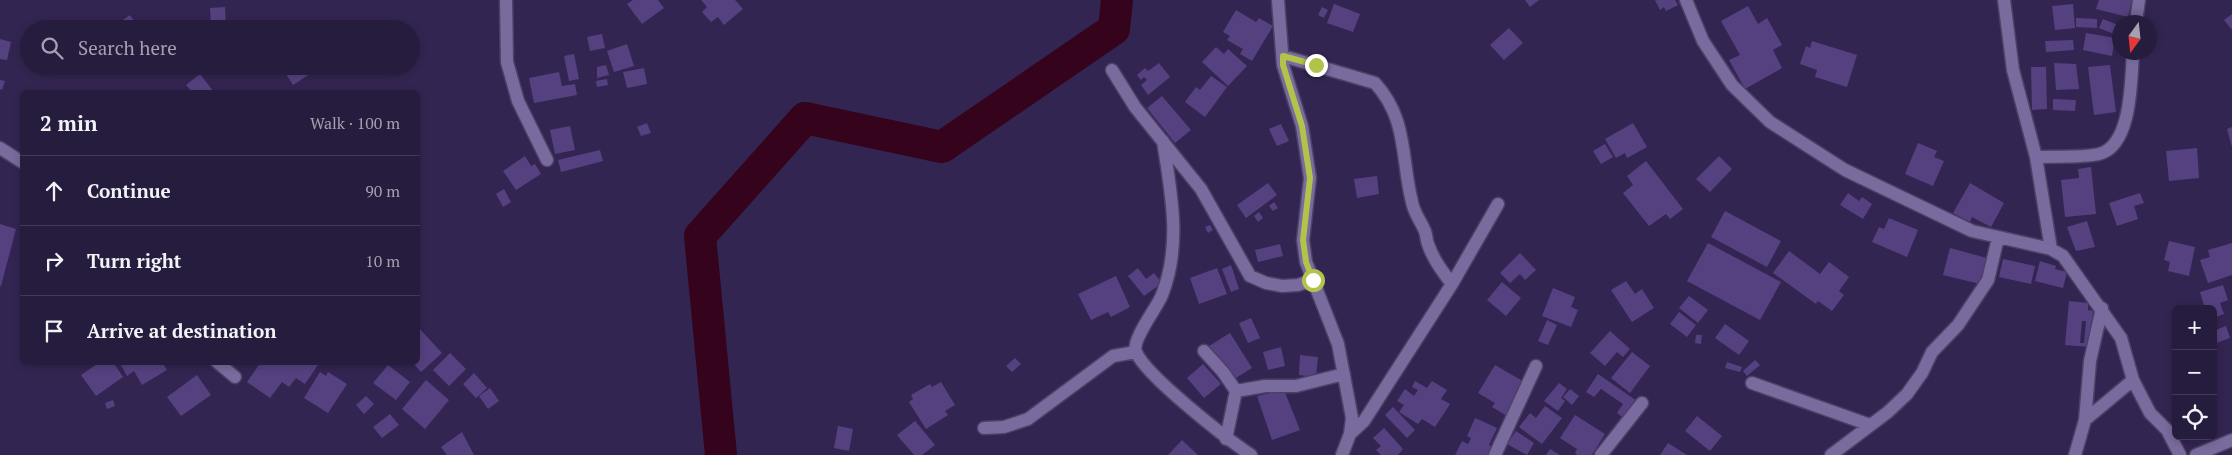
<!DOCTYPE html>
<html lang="en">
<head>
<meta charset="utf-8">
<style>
	body { margin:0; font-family:"PT Serif",serif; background:#2e2544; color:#f1f3f6 }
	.controls { position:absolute; right:15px; bottom:15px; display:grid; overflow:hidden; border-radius:8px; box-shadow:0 2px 8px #0003 }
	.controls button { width:45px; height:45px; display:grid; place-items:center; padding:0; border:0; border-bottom:1px solid #423a57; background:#261c3d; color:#f1f3f6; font:25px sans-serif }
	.compass { position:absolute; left:2112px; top:15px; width:45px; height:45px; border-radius:50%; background:#261c3d; box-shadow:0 2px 8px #0003; rotate:195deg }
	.stop { position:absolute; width:15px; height:15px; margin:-11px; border:4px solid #b2c34c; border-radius:50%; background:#fff }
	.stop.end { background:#b2c34c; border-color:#fff; box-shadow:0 1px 5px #0008 }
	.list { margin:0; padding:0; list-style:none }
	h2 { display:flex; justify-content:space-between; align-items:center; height:65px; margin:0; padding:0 20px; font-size:21px }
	h2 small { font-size:16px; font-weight:400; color:#a4a1b0 }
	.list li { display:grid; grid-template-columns:32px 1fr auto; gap:15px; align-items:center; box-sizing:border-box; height:70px; padding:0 20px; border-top:1px solid #423a57 }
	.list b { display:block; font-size:19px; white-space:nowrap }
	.list em { font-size:16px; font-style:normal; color:#a4a1b0 }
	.icon { flex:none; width:28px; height:28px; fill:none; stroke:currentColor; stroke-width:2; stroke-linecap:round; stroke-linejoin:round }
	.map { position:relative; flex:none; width:2232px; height:455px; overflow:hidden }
	.search { position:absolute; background:#261c3d; box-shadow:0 2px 8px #0003; left:20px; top:20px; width:400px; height:55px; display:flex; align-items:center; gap:12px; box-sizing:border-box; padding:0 18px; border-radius:28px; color:#a4a1b0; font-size:19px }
	.panel { position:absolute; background:#261c3d; box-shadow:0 2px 8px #0003; left:20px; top:90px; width:400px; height:275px; border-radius:8px }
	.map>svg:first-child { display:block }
</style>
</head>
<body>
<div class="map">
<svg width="2232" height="455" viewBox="0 0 2232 455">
	<rect width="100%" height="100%" fill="#332551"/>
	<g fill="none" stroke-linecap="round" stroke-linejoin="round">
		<path stroke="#35031b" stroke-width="32" d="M721 455 700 236 805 118 942 147 1114 29 1117 0"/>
	</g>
	<path fill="#554180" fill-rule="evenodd" d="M633 0H658L664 8 642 24 627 4Z
		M701 0H735L743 9 724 25 718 17 711 22 702 12 707 7Z
		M1525 0H1539L1530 7Z
		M1655 0H1675L1678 5 1666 11 1664 7 1660 10Z
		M2099 0H2132L2128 17 2096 9Z
		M1334 4 1360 14 1353 32 1327 23Z
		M2073 4 2075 28 2055 30 2052 6Z
		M1748 6 1758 24 1767 18 1782 45 1773 50 1782 68 1745 89 1729 60 1740 55 1721 21Z
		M225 7 226 29H211L210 8Z
		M1322 7 1328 10 1324 18 1318 15Z
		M1236 10 1256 22 1259 18 1273 26 1252 61 1240 54 1243 49 1227 40 1230 36 1223 32Z
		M2232 14V30L2224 20Z
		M130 15 139 28 137 29H110Z
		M2076 18 2097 19V28L2076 27Z
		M2103 19 2118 25 2114 34 2099 28Z
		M1509 28 1523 43 1504 60 1490 45Z
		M2086 33 2115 38 2112 56 2083 50Z
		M602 34 605 48 590 51 587 37Z
		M0 39 11 42 7 60 0 59Z
		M2073 40 2074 50 2046 52 2045 41Z
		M1812 41 1857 55 1847 87 1815 77 1817 70 1800 64 1806 46 1810 48Z
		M627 44 634 66 614 72 607 51Z
		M1216 47 1224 54 1228 49 1247 66 1228 86 1202 62Z
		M574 54 579 79 569 81 564 56Z
		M1159 63 1170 77 1148 95 1141 85 1147 80 1144 77 1141 80 1137 75 1145 68 1148 71Z
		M2054 63 2076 64 2079 89 2056 90Z
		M606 65 609 75 597 78V67Z
		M2110 65 2116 112 2094 115 2088 67Z
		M281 66H305L310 74 293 85Z
		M2031 67H2046L2047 109 2032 110Z
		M644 68 647 84 627 88 623 72Z
		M559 72 562 86 575 84 577 95 534 103 529 78Z
		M200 74 214 92H192L186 85Z
		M1211 76 1227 87 1205 117 1185 102 1196 87 1200 90Z
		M607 79 608 85 597 87 596 81Z
		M0 80 5 81 2 90 0 89Z
		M1162 96 1191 130 1175 143 1147 108Z
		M2053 99 2076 100 2075 111 2053 110Z
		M647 123 651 133 641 136 637 127Z
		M1633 123 1647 147 1627 158 1625 153 1616 158 1605 139Z
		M1281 124 1289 141 1277 146 1269 129Z
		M570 126 575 150 555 154 550 130Z
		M2232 127V147L2227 129Z
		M1918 143 1937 151 1934 157 1944 161 1933 186 1905 174Z
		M1605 144 1613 157 1601 164 1593 151Z
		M2197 148 2199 178 2169 181 2166 151Z
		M600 150 603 161 561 172 558 160Z
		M525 156 531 166 535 164 541 174 516 190 503 171Z
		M1719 156 1732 169 1710 192 1696 179Z
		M1646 161 1683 209 1670 219 1666 214 1649 226 1623 193 1633 185 1627 176Z
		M2091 167 2096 214 2065 217 2061 180 2079 178 2078 169Z
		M1377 176 1379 194 1357 198 1354 179Z
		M1268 183 1277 195 1246 218 1237 205Z
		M1970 183 2004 203 1991 227 1972 217 1970 222 1953 213Z
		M504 189 511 202 503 207 496 194Z
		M1848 193 1859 201 1862 197 1872 204 1863 219 1840 205Z
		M2140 193 2144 203 2134 206 2138 219 2117 226 2109 203Z
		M1274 202 1278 208 1273 211 1269 206Z
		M1725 211 1781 241 1767 267 1711 237Z
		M1259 212 1263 218 1258 222 1254 216Z
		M1889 218 1918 230 1907 257 1872 242 1879 227 1884 229Z
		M2087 221 2095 247 2076 251 2067 227Z
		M0 224 16 229 1 286H0Z
		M1210 225 1213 230 1208 233 1205 227Z
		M2169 241 2195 247 2189 276 2168 271 2170 262 2164 260Z
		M1708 243 1781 282 1760 320 1687 281Z
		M2232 243V275L2208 283 2200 260 2210 257 2208 250Z
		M1280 244 1283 256 1258 262 1255 250Z
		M1950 248 1987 258 1980 284 1943 275Z
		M1789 251 1820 274 1829 262 1849 277 1839 291 1844 295 1832 311 1818 301 1816 304 1773 273Z
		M1520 253 1536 270 1525 280 1520 274 1510 283 1500 273Z
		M2003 259 2035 266 2031 284 1999 277Z
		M2040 261 2056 266 2055 269 2067 272 2063 288 2035 281Z
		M1231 265 1239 289 1231 292 1222 269Z
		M1138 268 1146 279 1154 273 1162 283 1144 296 1128 276Z
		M1217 268 1227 294 1199 304 1190 278Z
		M1116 276 1130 307 1111 317 1108 312 1091 320 1078 294Z
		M1626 281 1635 294 1642 289 1654 308 1632 322 1611 290Z
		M1502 282 1521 298 1506 316 1487 300Z
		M2223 285 2228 300 2220 303 2224 314 2213 318V309H2205L2200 292Z
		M1553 288 1575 297 1571 307 1578 310 1571 327 1542 316Z
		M1689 296 1708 310 1698 323 1679 308Z
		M2069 301 2088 303V310L2093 311 2090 347 2065 345ZM2082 321H2086L2084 343H2080Z
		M1679 312 1696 325 1687 337 1670 324Z
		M1251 318 1260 338 1248 343 1239 323Z
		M1547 320 1557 325 1548 345 1538 341Z
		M1725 324 1749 341 1739 355 1715 338Z
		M2226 326 2230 338 2216 343 2213 331Z
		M418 327 442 353 421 372 412 362H418Z
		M1610 331 1630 349 1623 357 1617 352 1605 366 1590 353Z
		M1230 333 1252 368 1231 381 1209 346Z
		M1696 335H1702L1701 344 1695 343Z
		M1281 347 1285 366 1268 370 1263 352Z
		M1632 352 1650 366 1630 393 1611 378Z
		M450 353 466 369 449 386 433 370Z
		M1300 355 1318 357 1316 377 1299 375Z
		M1015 358 1021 364 1012 372 1006 366Z
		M1755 360 1760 365 1747 376 1743 371Z
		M100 362H113L123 377 96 396 81 375Z
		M119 362H162L167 370 142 385 134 371 127 376Z
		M261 362H320L305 384 296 378 289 387 282 382 270 398 247 382Z
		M1727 362 1742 367 1740 372 1725 368Z
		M1203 364 1221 384 1204 398 1187 378Z
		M388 365 410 382 396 400 373 383Z
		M1495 365 1526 383 1507 416 1492 407 1495 403 1478 393Z
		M320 372 326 376 328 372 347 384 328 413 304 398Z
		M474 373 487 388 476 398 463 384Z
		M1598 374 1637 401 1625 419 1617 413 1623 404 1601 389 1594 397 1586 392Z
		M197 375 211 395 181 416 167 397Z
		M426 380 449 400 425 429 402 409Z
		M1415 381 1427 388 1432 381 1447 390 1441 399 1450 404 1435 427 1422 419 1418 424 1399 412 1404 405 1397 401 1405 389 1414 396 1418 390 1412 387Z
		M941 382 955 405 945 411 948 415 926 429 909 402 913 399 911 395 930 384 932 387Z
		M1559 383 1567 389 1561 398 1565 401 1558 411 1544 401Z
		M490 388 499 401 488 409 479 396Z
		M1570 389 1579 396 1572 405 1563 397Z
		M1284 390 1300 430 1272 440 1257 396Z
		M366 396 374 404 364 414 356 405Z
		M113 400 115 406 107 409 105 403Z
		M1545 406 1562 418 1542 444 1519 427 1530 413 1536 418Z
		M1393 407 1415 430 1407 438 1385 415Z
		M390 414 399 425 382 438 373 427Z
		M1575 415 1605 434 1592 455H1577L1575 453 1577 449 1560 438Z
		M1697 416 1722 436 1710 451 1685 431Z
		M1475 418 1497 428 1489 445 1495 448 1492 455H1455L1462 441 1468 444 1471 438 1467 436Z
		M915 421 935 445 922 455H914L897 435Z
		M838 426 853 429 849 451 834 448Z
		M1384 428 1403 449 1398 455H1381L1376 450 1381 446 1373 438Z
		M1516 431 1534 443 1527 455 1507 444Z
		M462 432 474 455H447L441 447Z
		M1182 440 1198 455H1168Z
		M1668 443 1687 455H1660Z
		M1550 449 1560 455H1546Z"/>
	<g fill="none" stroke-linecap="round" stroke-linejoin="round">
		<defs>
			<path id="minor" d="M506 0 507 62 518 101 547 160
				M1278 0 1283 65 1302 126 1310 178 1303 240 1306 262 1338 344 1352 418 1350 434 1342 455
				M1686 0 1703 41 1732 85 1770 122 1845 170 1972 231 2051 249 2063 256 2121 338 2133 380 2150 413 2167 430 2180 455
				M2004 0 2013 70 2036 157 2051 249
				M2136 22 2139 0
				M1283 56 1375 83C1408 119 1401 159 1412 202 1414 213 1420 220 1424 229 1427 234 1426 240 1428 244 1433 259 1442 271 1452 284
				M1112 70 1135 107 1201 189 1250 276 1266 283 1282 286 1298 285 1313 280
				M1163 141C1171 193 1182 244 1162 295 1157 308 1131 340 1136 352 1146 376 1227 439 1251 455
				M0 148 22 162
				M2036 157C2054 156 2082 158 2099 154 2132 146 2131 80 2133 52
				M1204 351 1223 372 1236 391 1226 439
				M217 362 235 377
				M1752 383 1870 425
				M1236 391 1265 386H1296L1344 374
				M2085 420 2133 380
				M984 428 1004 427 1028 419 1113 356 1136 352
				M1350 434 1364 421 1452 284 1498 204
				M1495 455 1536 366
				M1601 455 1642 403
				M1831 455 1888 412 1907 394 1922 373 1932 352 1958 325 1988 280 1998 238
				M2075 455 2085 420 2090 361 2102 308
				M2196 455 2232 440"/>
		</defs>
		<use href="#minor" stroke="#4d4066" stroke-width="15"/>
		<use href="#minor" stroke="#796b9d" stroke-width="12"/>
	</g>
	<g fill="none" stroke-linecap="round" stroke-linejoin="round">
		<path stroke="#b2c34c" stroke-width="6" d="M1313 280 1306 262 1303 240 1310 178 1302 126 1283 65V56L1316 65"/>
	</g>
</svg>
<div class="controls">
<button>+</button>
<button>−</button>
<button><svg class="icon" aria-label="locate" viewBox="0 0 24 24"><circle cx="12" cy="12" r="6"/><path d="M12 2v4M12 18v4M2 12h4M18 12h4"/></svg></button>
</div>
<svg class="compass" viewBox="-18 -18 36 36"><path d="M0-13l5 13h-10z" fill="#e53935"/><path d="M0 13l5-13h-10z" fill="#a4a1b0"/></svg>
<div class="stop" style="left:1313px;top:280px"></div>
<div class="stop end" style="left:1316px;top:65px"></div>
<div class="search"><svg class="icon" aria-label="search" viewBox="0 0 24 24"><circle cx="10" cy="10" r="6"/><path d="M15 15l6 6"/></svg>Search here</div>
<section class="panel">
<h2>2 min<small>Walk · 100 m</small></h2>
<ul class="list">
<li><svg class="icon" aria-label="ahead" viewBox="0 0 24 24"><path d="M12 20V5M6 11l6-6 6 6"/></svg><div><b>Continue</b></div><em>90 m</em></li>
<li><svg class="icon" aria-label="right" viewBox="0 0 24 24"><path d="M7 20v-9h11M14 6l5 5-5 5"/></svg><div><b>Turn right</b></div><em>10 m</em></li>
<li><svg class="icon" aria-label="arrive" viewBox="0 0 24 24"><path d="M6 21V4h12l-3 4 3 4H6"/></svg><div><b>Arrive at destination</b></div></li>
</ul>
</section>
</div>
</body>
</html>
